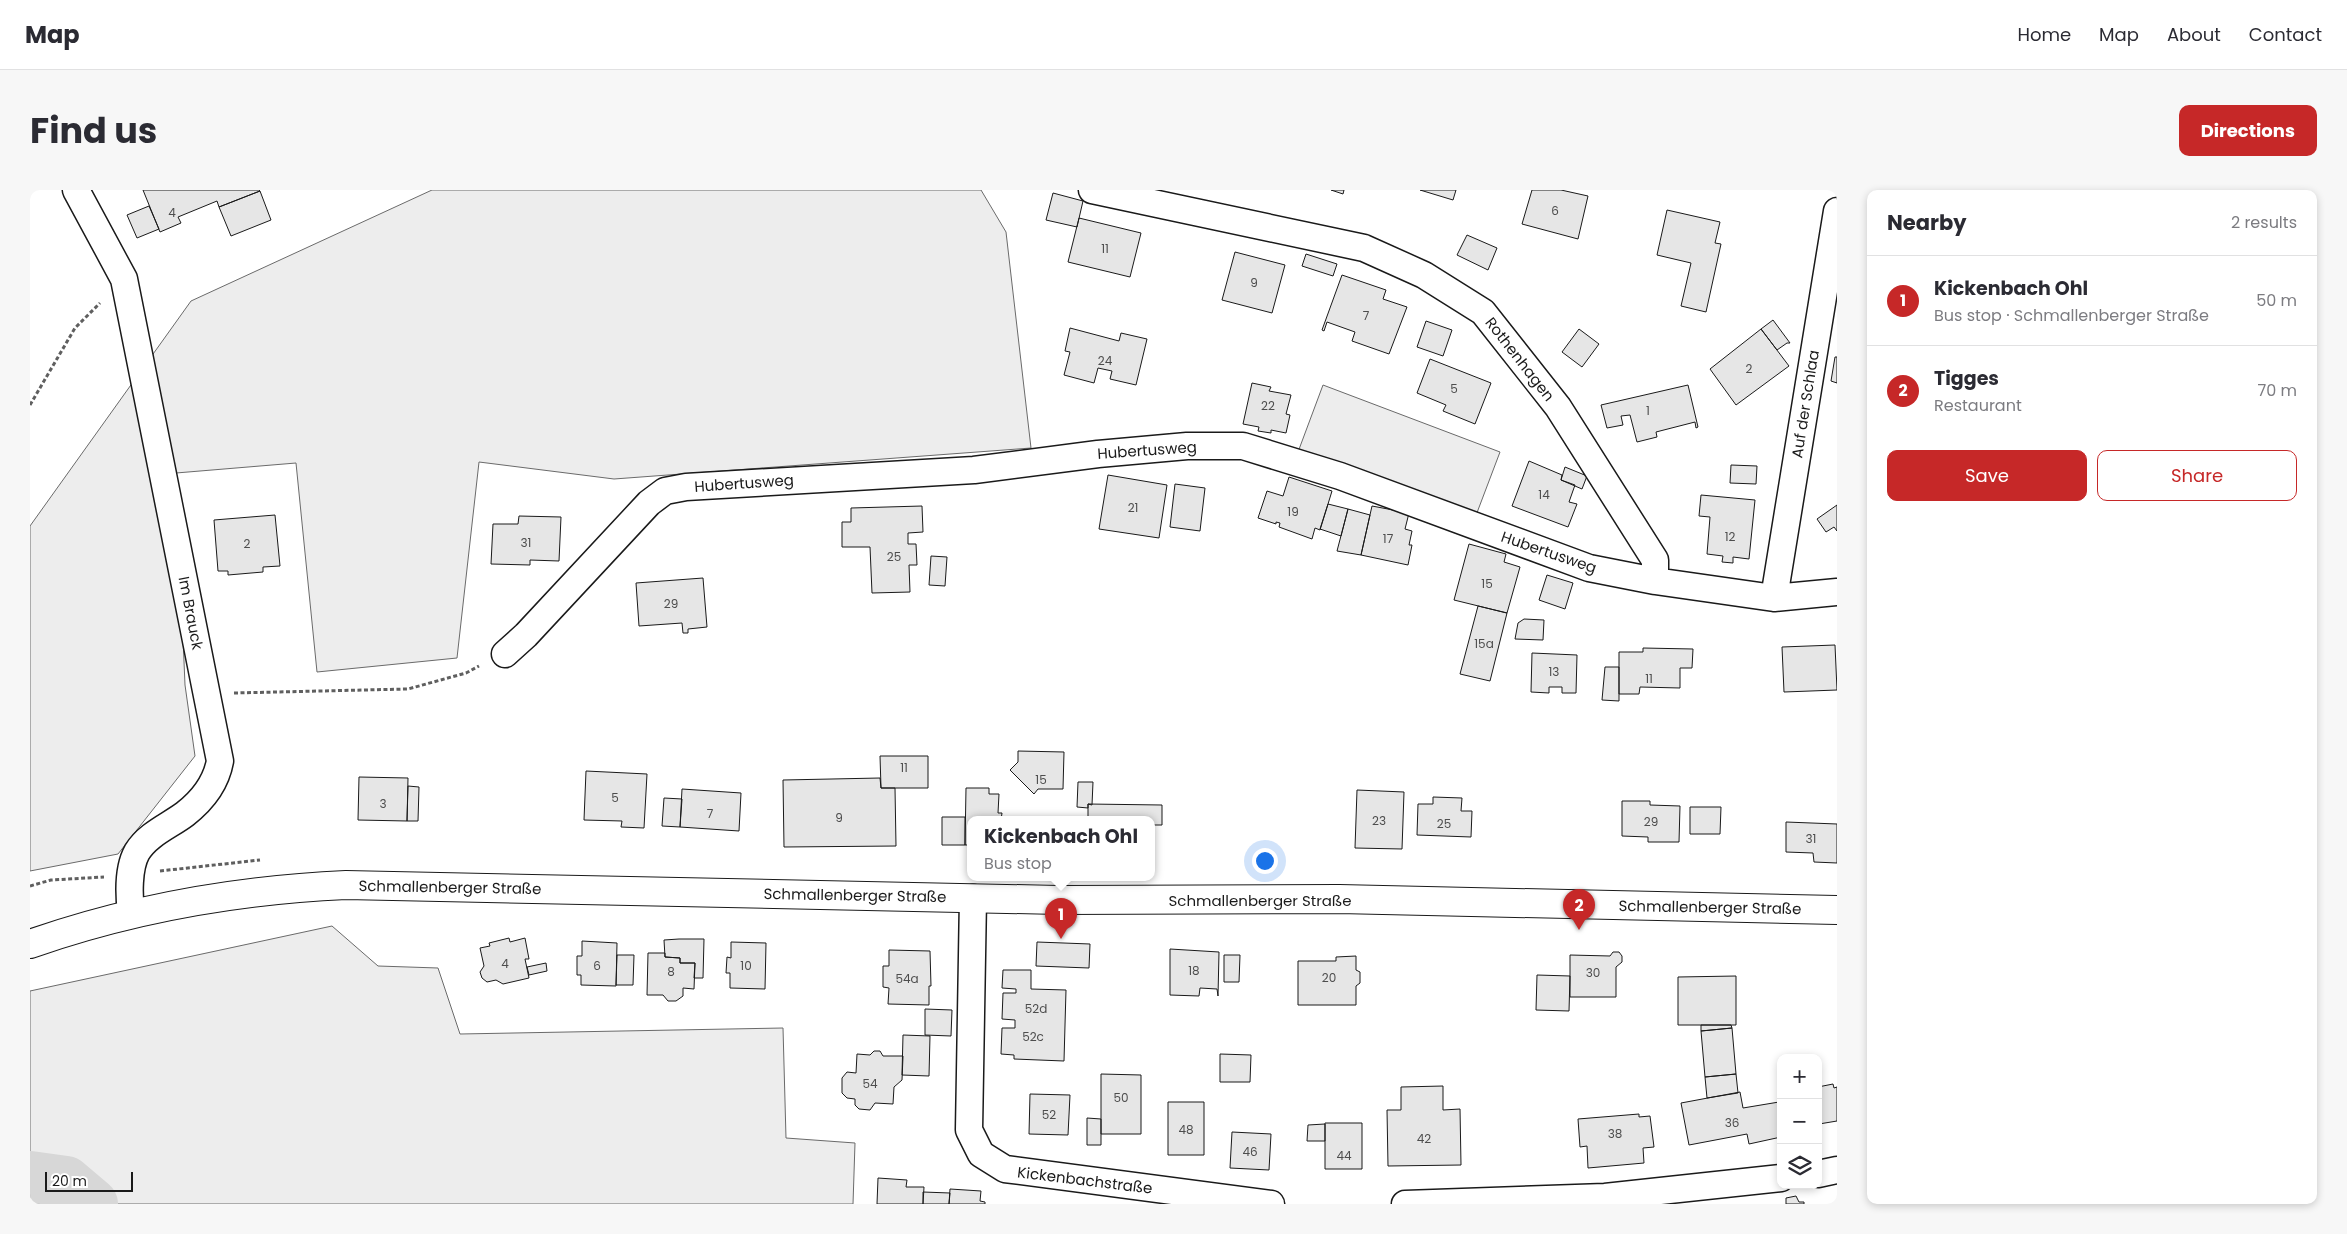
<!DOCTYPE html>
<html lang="en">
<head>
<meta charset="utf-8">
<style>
	body { margin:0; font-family:Poppins,sans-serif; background:#f7f7f7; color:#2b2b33 }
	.controls { position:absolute; right:15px; bottom:15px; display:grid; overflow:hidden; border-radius:10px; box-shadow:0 2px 8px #0003 }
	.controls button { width:45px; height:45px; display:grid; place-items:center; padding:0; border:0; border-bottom:1px solid #e1e1e2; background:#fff; color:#2b2b33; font:25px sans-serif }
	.scale { position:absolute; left:15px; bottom:12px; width:88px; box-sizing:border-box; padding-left:5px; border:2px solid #1a1a1a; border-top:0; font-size:14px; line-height:18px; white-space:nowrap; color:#1a1a1a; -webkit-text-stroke:4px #fff; paint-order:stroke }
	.you { position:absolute; left:1234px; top:670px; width:18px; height:18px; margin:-12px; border:4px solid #fff; border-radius:50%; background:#1a73e8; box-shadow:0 0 0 8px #1a73e833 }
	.badge { display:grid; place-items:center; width:32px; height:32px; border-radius:50%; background:#c62828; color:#fff; font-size:16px; font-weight:700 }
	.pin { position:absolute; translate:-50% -41px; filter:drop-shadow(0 1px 2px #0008) }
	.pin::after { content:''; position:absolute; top:26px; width:18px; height:15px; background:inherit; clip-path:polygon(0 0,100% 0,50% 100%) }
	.popup { position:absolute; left:937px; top:626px; width:188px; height:65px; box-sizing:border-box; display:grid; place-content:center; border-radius:10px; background:#fff; filter:drop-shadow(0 1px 4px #0005); font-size:16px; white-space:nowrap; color:#7c7c81 }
	.popup b { font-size:19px; color:#2b2b33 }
	.popup::after { content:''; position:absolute; left:50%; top:100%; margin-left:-10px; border:10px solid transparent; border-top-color:#fff }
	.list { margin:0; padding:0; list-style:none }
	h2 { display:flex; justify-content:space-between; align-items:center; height:65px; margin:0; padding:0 20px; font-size:21px }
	h2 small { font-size:16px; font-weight:400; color:#7c7c81 }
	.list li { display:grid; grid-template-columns:32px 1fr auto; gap:15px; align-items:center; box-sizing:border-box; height:90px; padding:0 20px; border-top:1px solid #e1e1e2 }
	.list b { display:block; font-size:19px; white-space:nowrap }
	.list p { margin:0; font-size:16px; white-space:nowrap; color:#7c7c81 }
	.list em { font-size:16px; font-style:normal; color:#7c7c81 }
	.actions { display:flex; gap:10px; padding:15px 20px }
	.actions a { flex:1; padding:11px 0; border:1px solid #c62828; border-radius:10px; text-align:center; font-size:18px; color:#c62828 }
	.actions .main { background:#c62828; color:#fff }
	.icon { flex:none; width:28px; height:28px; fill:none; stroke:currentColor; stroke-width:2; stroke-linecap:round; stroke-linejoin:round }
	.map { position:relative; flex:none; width:1807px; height:1014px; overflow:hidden; border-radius:10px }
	header { display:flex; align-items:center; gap:30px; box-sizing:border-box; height:70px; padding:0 25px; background:#fff; border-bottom:1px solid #e1e1e2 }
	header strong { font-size:24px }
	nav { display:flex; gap:28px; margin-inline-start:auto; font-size:18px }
	.intro { display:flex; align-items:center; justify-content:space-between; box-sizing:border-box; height:120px; padding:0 30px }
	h1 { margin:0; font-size:35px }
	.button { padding:12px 22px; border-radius:10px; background:#c62828; color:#fff; font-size:18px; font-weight:700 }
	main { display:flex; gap:30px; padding:0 30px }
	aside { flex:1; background:#fff; border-radius:10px; box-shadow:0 2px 8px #0003 }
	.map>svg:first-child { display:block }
</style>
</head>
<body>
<header>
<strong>Map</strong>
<nav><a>Home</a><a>Map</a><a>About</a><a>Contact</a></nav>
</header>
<div class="intro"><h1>Find us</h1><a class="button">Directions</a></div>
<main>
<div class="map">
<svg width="1807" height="1014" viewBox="0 0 1807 1014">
	<rect width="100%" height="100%" fill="#fff"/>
	<path fill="#ededed" stroke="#6a6a6a" d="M402 0H951L976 42 1001 258 584 289 449 272 427 468 287 482 266 273 146 283 155 495 165 566 88 664 0 681V336L161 111Z
		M1293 195 1470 262 1445 328 1268 262Z
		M302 736 348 776 408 778 430 844 753 838 756 948 825 953 823 1014H0V801Z"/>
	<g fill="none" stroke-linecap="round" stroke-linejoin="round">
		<path stroke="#d7d7d7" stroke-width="52" d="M0 987 36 992 62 1014"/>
	</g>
	<path fill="#e6e6e6" stroke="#1a1a1a" d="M113 0H229L230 1 189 17 187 11 148 27 151 33 130 42Z
		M1301 0H1314L1313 4Z
		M1390 0H1426L1423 10Z
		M1502 0H1531L1558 6 1548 49 1492 34Z
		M230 1 241 30 201 46 189 17Z
		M1023 3 1053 11 1047 37 1016 30Z
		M119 16 129 39 107 48 97 25Z
		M1637 20 1690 32 1685 53 1691 54 1676 122 1651 116 1661 73 1627 65Z
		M1049 28 1111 43 1100 87 1038 72Z
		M1437 45 1467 58 1458 80 1427 65Z
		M1205 62 1255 75 1242 123 1192 110Z
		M1276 64 1307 74 1303 86 1272 76Z
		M1312 85 1356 100 1353 109 1377 117 1359 164 1322 151 1325 142 1297 132 1294 141 1292 140Z
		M1743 130 1760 153H1757L1747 160 1731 139Z
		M1396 131 1422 140 1413 166 1387 157Z
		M1040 138 1089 151 1091 143 1117 149 1106 195 1080 189 1082 181 1068 178 1064 193 1034 185 1040 162 1035 161Z
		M1549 139 1569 154 1552 177 1532 162Z
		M1731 139 1759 176 1706 215 1680 179Z
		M1805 167H1807V193L1801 191Z
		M1400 169 1461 193 1445 234 1413 221 1416 215 1387 203Z
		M1222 193 1241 197 1239 201 1261 205 1256 224 1260 225 1256 243 1241 240V243L1228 241 1229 237 1213 234Z
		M1658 195 1668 237 1666 238 1665 232 1626 242 1627 247 1607 252 1600 225 1591 226 1593 235 1577 238 1571 215Z
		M1499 271 1532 285 1531 290 1545 295 1539 312 1547 314 1538 337 1482 316Z
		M1701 275 1727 276 1726 294 1700 293Z
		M1535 277 1557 286 1552 299 1531 290Z
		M1078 285 1137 295 1129 348 1069 339Z
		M1259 287 1302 301 1290 340 1285 338 1282 349 1249 337 1250 333 1246 332V334L1228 328 1237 301 1253 306Z
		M1145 294 1175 298 1170 341 1140 337Z
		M1671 305 1725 310 1719 369 1703 367V373L1692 372 1693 366 1677 364 1680 327 1669 326Z
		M1298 314 1318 319 1311 346 1290 339Z
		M1807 315V341L1804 337 1796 342 1787 329Z
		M892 316 893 342 878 343V354H886L887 375H879L880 402 842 403 840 357H812V332H821V318Z
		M1342 316 1379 323 1375 339 1382 341 1379 355H1382L1378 375 1331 365Z
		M1318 319 1340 325 1331 365 1307 361Z
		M245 325 250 376 233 377V382L198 385V381H188L184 330Z
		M489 326 531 327 529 371 500 370V375L461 374 463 334H488Z
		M1439 354 1476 364 1474 372 1490 377 1477 423 1424 410Z
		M901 366 917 367 915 396 899 395Z
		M1517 385 1543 393 1535 419 1509 410Z
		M673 388 677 437 658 439V443H653L652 433 609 436 606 393Z
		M1448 416 1477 423 1460 491 1430 484Z
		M1494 429 1514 430 1513 450 1485 449 1488 433Z
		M1805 455 1807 500 1754 502 1752 457Z
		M1613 458 1663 459 1662 478H1650V498L1610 497 1609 504H1589V462H1613Z
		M1502 463 1547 465 1546 503H1532V497H1519V503L1501 502Z
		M1575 477H1589V511L1572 510Z
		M988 561 1034 562 1033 599H1008L1004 604 980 580 988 572Z
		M850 566H898V598H851Z
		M556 581 617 584 614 638 591 637 592 631 554 630Z
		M329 587 378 588 377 631 328 630Z
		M850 588 851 598H865L866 656 754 657 753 590Z
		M1048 592H1063L1062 615 1058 614V618L1047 617Z
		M378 596 389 597 388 631H377Z
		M936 598H959V604H969L968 623H972L971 630H941V655H935Z
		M652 599 711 603 709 641 650 637Z
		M1327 600 1374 602 1372 659 1325 658Z
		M1403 607 1432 608 1431 621H1442L1441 647 1387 645 1388 614H1403Z
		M634 608 652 609 650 637 632 636Z
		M1592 611H1620V615L1650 616 1649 652H1618V647L1592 646Z
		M1058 614 1132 615V635H1121V630H1058Z
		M1660 617H1691L1690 644H1660Z
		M912 627H935V655H912Z
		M1756 632 1807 634V673L1784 672 1783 663 1756 662Z
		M479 748 480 752 495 748 499 769H495L499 788 473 794 466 790 457 792 452 788 450 782 454 776 450 758 460 756 459 753Z
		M649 749H674L673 788H664L665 773H650V768L635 767 634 750Z
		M552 751 587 753 586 796 551 795V785H547V766H552Z
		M701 752 736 753 735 799 700 798V783H696L697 767 701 768Z
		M1007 752 1060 754 1059 778 1006 776Z
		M1140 759 1189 762 1188 806 1187 799 1170 798 1169 806 1140 805Z
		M859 760 900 761 901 796H899V815L858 814 859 798 853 797V776H859Z
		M1583 762H1589L1592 766V772L1586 777V807H1540V765L1580 766Z
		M618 763H635V767L650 768V773H665L664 799 653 798V806L646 811H638L633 805H617Z
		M587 765H604L603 795H586Z
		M1194 765H1210L1209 792H1194Z
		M1326 766V780L1330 782V793L1326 796V815H1268V771H1306V767Z
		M516 773 517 781 499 785 497 777Z
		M973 780H1001V799L1036 800 1034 871 984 869V865L971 864 972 838H985V830L972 829 973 803H986V799L972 798Z
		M1507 785 1540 786 1539 821 1506 820Z
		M1706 786V835H1648V787Z
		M895 819 922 820 921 846 895 845Z
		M1671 835H1701L1702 838 1671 841Z
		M1702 838 1706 884 1675 887 1671 841Z
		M873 845 900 846 899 886 872 885Z
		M844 861H850L853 866H873L872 890 864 897 863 914 845 913 840 920 829 919 825 915V909L817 908 812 903V888L817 882 826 883 827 864 840 865Z
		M1190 864 1221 865 1220 892H1190Z
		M1071 884 1111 885V944H1071Z
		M1706 884 1708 903 1677 908 1675 887Z
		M1803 894 1804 898 1807 897V931L1789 934 1788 897Z
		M1413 896V920L1430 919 1431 975 1358 976 1357 920H1371V897Z
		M1710 902 1713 918 1749 912 1751 947 1719 954 1717 944 1659 955 1651 913Z
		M1000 904 1040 905 1038 945 999 944Z
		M1138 912H1174V965H1138Z
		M1609 924V927L1620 926 1624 957 1613 958 1614 973 1558 978 1557 956 1550 957 1548 929Z
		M1057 928 1071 929V955H1057Z
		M1295 933H1332V979H1295Z
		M1295 934V951H1277L1278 935Z
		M1202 942 1241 944 1239 980 1200 978Z
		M848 988 877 990 876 997H894L893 1014H847Z
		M920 999 951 1001 950 1011 955 1012V1014H919Z
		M893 1002 920 1003 919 1014H893Z
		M1766 1006 1769 1012H1774V1014H1756V1008Z"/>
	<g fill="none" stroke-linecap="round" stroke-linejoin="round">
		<defs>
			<path id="minor" d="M46 0 94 89 190 571C186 593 173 610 155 624 139 636 118 644 107 662 98 678 99 706 101 723
				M1062 0 1334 58 1394 85 1453 122 1528 217 1625 370V391
				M1744 408 1807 21
				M475 464 496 445 619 313 635 301 656 297 944 280 1068 264 1157 256H1213L1310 286 1559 378 1625 391 1744 408 1807 402
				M943 708 939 940 951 964 975 979 1241 1014
				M1788 984 1807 980
				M1375 1014 1575 1007 1751 988"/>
			<path id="primary" d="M0 754C103 718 207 700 316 695L1029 710 1309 709 1807 720"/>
		</defs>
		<use href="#minor" stroke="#1a1a1a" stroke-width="29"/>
		<use href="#primary" stroke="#1a1a1a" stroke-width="30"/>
		<path stroke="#5f5f5f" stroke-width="3" stroke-dasharray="4 2.5" stroke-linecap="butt" d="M0 215 45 138 70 113
			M204 503 378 499 436 483 449 476
			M130 681 230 670
			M0 696 21 690 74 687"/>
		<use href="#minor" stroke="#fff" stroke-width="26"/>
		<use href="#primary" stroke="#fff" stroke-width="28"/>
	</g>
	<g text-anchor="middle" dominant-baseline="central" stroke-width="4" stroke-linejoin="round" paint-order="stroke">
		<g font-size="12" fill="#4d4d4d">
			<text x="1525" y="20">6</text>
			<text x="142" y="22">4</text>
			<text x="1075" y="58">11</text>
			<text x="1224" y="92">9</text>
			<text x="1336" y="125">7</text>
			<text x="1075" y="170">24</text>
			<text x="1719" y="178">2</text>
			<text x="1424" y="198">5</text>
			<text x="1238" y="215">22</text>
			<text x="1618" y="220">1</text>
			<text x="1514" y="304">14</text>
			<text x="1103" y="317">21</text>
			<text x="1263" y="321">19</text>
			<text x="1700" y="346">12</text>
			<text x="1358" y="348">17</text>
			<text x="496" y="352">31</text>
			<text x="217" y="353">2</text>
			<text x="864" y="366">25</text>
			<text x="1457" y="393">15</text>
			<text x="641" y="413">29</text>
			<text x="1454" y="453">15a</text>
			<text x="1524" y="481">13</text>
			<text x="1619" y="488">11</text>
			<text x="874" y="577">11</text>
			<text x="1011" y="589">15</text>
			<text x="585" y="607">5</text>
			<text x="353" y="613">3</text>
			<text x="680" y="623">7</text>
			<text x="809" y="627">9</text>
			<text x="1349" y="630">23</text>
			<text x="1621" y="631">29</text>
			<text x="1414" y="633">25</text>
			<text x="1781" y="648">31</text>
			<text x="475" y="773">4</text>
			<text x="567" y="775">6</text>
			<text x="716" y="775">10</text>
			<text x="1164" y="780">18</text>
			<text x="641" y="781">8</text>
			<text x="1563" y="782">30</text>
			<text x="1299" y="787">20</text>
			<text x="877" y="788">54a</text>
			<text x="1006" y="818">52d</text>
			<text x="1003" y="846">52c</text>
			<text x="840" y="893">54</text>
			<text x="1091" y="907">50</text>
			<text x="1019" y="924">52</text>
			<text x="1702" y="932">36</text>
			<text x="1156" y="939">48</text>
			<text x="1585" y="943">38</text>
			<text x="1394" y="948">42</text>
			<text x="1220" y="961">46</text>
			<text x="1314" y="965">44</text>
		</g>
		<g font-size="15" fill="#1a1a1a" stroke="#fff">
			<text transform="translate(1490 169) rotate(52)">Rothenhagen</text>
			<text transform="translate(1775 214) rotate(-81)">Auf der Schlaa</text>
			<text transform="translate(1117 260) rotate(-4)">Hubertusweg</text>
			<text transform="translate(714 293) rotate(-4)">Hubertusweg</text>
			<text transform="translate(1519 362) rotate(19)">Hubertusweg</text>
			<text transform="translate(161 423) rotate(79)">Im Brauck</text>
			<text transform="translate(420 697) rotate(1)">Schmallenberger Straße</text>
			<text transform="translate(825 705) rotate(1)">Schmallenberger Straße</text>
			<text x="1230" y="710">Schmallenberger Straße</text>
			<text transform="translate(1680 717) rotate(1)">Schmallenberger Straße</text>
			<text transform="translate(1055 990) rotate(7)">Kickenbachstraße</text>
		</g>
	</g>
</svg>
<div class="controls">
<button>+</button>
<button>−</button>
<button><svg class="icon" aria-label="layers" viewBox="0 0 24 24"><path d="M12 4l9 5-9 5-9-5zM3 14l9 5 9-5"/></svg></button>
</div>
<div class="scale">20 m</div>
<div class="you"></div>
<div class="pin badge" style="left:1031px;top:749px">1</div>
<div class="popup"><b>Kickenbach Ohl</b>Bus stop</div>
<div class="pin badge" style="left:1549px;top:740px">2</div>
</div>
<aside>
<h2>Nearby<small>2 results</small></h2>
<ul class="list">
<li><span class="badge">1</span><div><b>Kickenbach Ohl</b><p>Bus stop · Schmallenberger Straße</p></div><em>50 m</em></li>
<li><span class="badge">2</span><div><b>Tigges</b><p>Restaurant</p></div><em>70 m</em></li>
</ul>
<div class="actions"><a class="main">Save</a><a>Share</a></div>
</aside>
</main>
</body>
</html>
